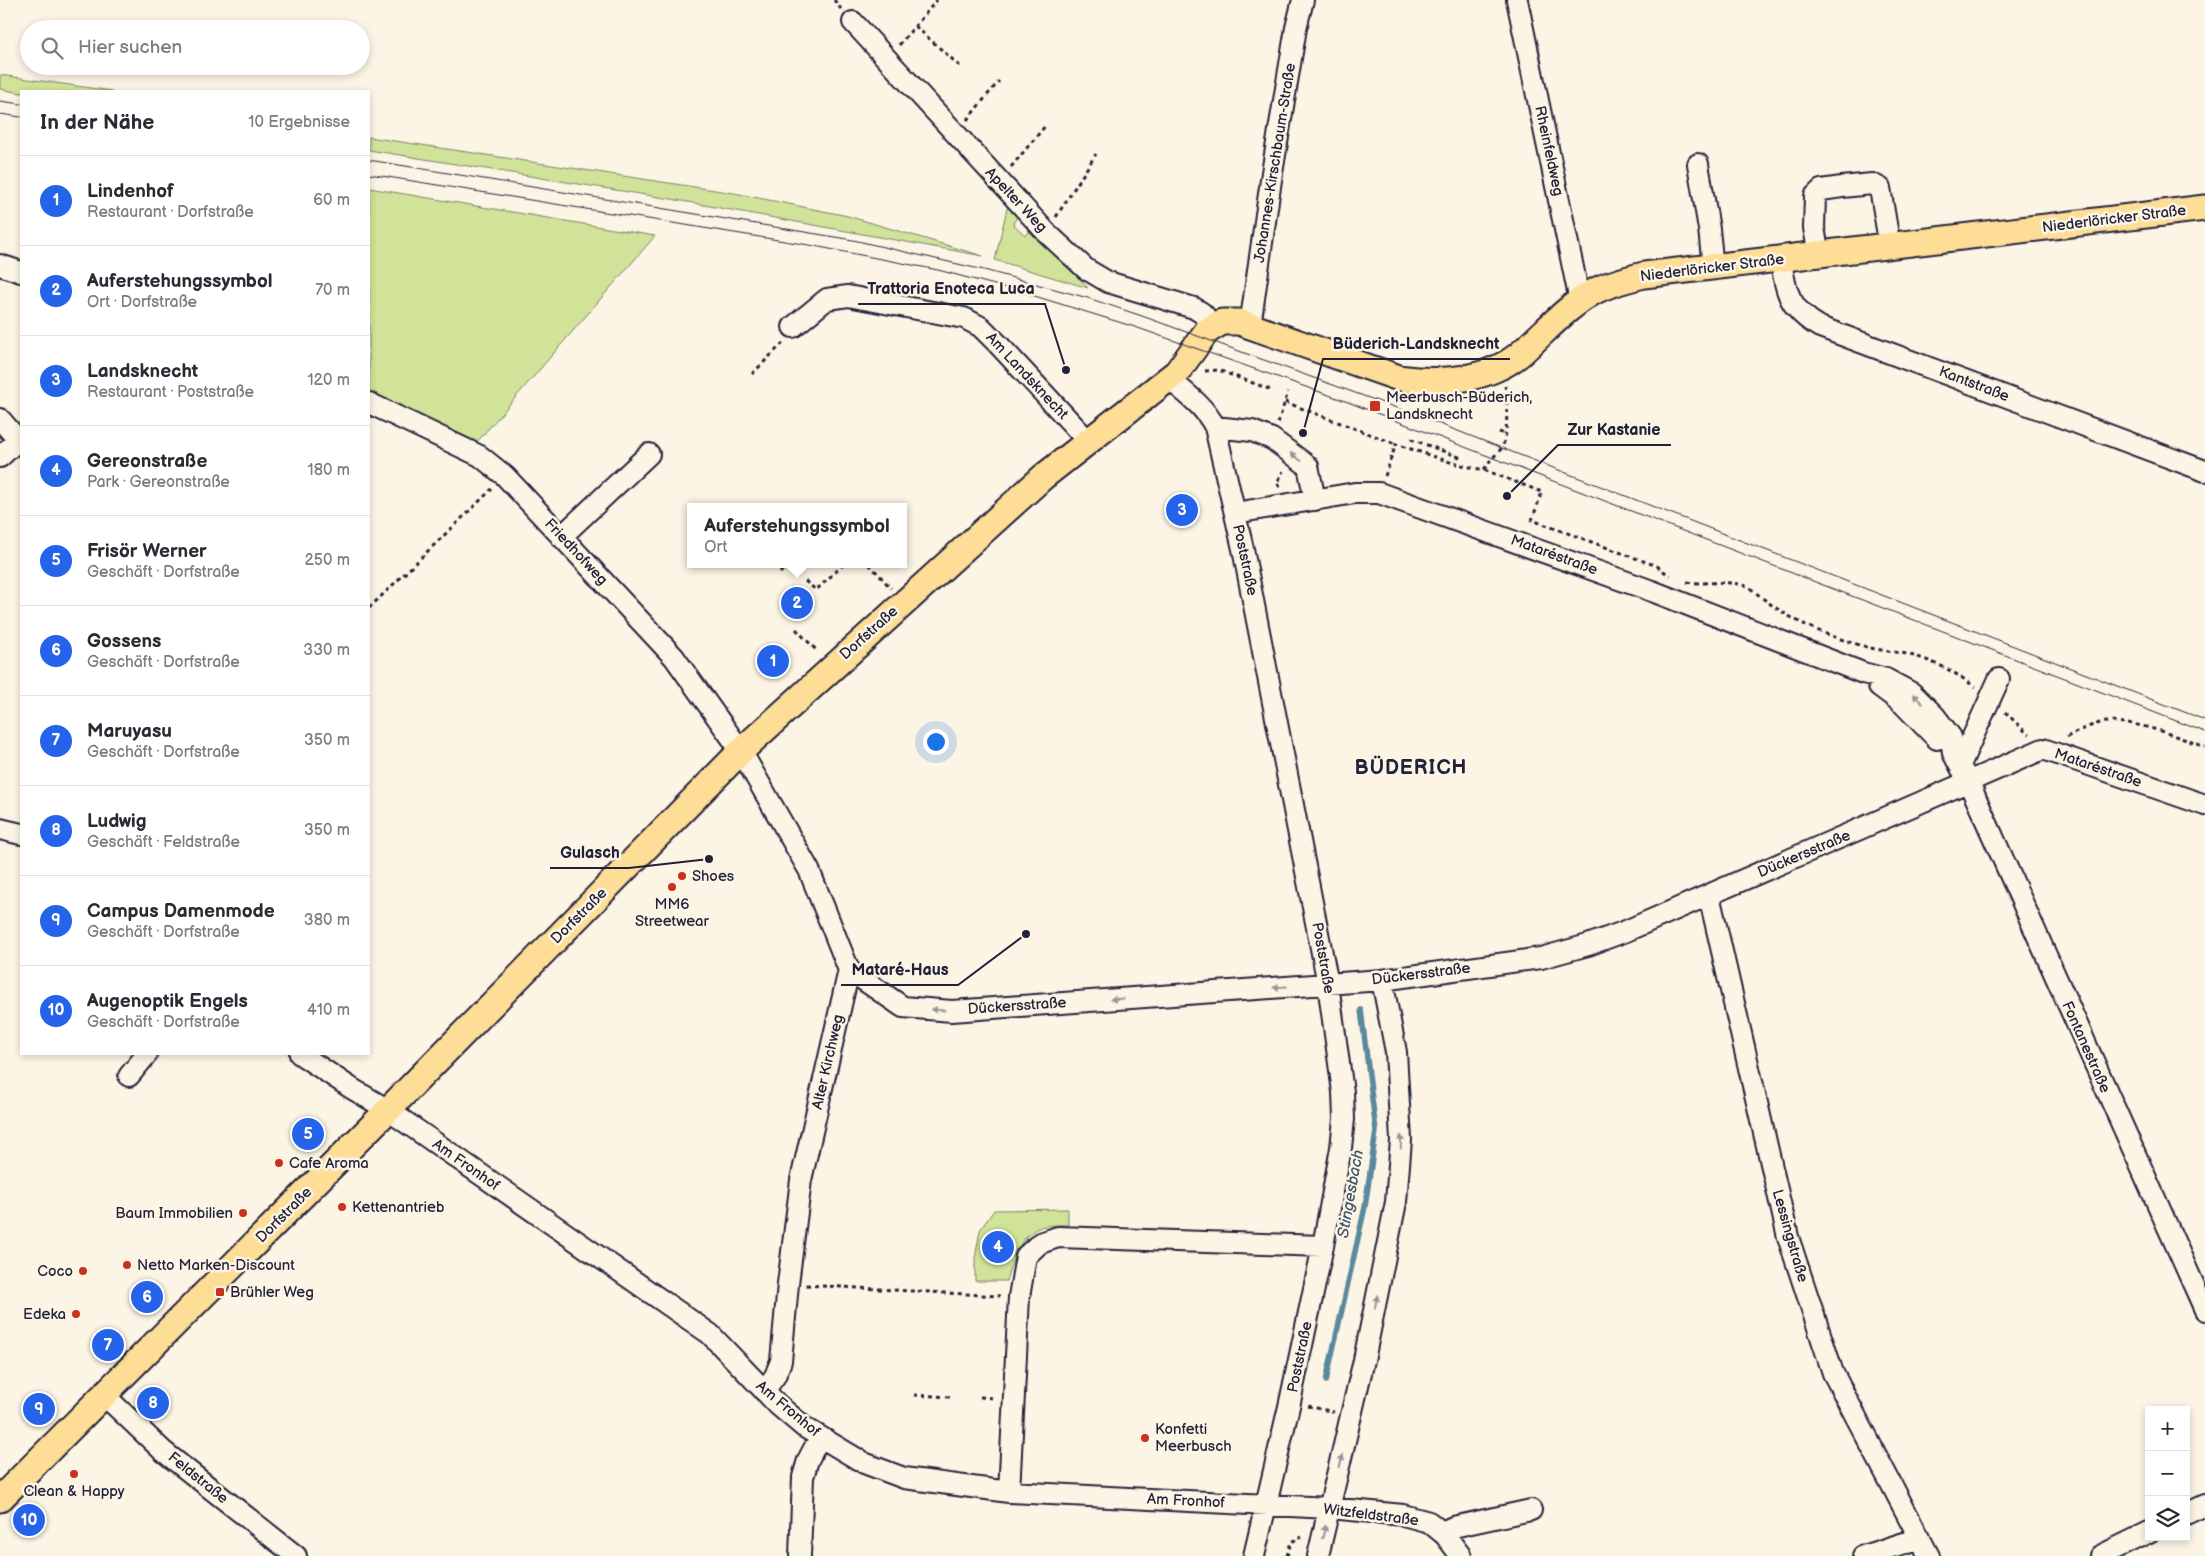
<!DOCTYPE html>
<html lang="de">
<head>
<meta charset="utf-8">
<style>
	body { margin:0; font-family:"Balsamiq Sans",sans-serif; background:#f2f2f3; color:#2b2b33 }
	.controls { position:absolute; right:15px; bottom:15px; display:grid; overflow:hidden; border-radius:0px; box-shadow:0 2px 8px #0003 }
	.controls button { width:45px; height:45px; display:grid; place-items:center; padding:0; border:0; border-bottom:1px solid #e1e1e2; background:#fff; color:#2b2b33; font:25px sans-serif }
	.you { position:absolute; left:935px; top:741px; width:18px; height:18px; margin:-12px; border:4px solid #fff; border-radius:50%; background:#1a73e8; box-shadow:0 0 0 8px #1a73e833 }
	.badge { display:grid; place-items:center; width:32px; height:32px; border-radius:50%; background:#2563eb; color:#fff; font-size:16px; font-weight:700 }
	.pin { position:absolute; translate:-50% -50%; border:2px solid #fff; box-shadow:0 1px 5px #0006 }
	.popup { position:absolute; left:687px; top:503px; width:220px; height:65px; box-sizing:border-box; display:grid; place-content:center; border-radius:0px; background:#fff; filter:drop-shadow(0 1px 4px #0005); font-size:16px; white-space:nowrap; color:#7c7c81 }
	.popup b { font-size:19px; color:#2b2b33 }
	.popup::after { content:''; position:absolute; left:50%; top:100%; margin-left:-10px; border:10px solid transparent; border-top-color:#fff }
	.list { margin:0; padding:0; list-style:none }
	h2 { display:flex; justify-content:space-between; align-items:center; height:65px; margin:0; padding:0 20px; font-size:21px }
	h2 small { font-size:16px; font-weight:400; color:#7c7c81 }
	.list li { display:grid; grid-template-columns:32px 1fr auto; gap:15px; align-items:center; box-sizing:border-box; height:90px; padding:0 20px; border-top:1px solid #e1e1e2 }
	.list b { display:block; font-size:19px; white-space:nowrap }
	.list p { margin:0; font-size:16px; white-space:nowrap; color:#7c7c81 }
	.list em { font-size:16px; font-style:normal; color:#7c7c81 }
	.icon { flex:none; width:28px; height:28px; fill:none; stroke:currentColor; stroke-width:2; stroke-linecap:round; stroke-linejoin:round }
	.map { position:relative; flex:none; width:2205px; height:1556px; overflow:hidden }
	.search { position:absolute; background:#fff; box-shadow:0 2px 8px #0003; left:20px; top:20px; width:350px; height:55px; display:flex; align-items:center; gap:12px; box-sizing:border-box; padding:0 18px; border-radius:28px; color:#7c7c81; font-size:19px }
	.panel { position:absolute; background:#fff; box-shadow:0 2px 8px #0003; left:20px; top:90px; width:350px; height:965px; border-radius:0px }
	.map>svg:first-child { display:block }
</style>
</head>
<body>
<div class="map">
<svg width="2205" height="1556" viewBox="0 0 2205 1556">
	<rect width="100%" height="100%" fill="#fcf5e5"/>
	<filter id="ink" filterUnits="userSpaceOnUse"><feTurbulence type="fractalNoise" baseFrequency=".02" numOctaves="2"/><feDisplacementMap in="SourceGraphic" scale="10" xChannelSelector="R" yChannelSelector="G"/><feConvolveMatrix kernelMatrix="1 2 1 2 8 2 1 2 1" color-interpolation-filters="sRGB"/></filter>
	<g filter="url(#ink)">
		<path fill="#d0e398" stroke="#79826a" d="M0 75 112 91 21 93 0 89Z
			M369 137 734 193 848 216 983 256 671 199 369 150Z
			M369 188 655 236 477 442 369 392Z
			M1008 204 1018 215 1013 224 1025 235 1033 229 1088 288 995 260Z
			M1068 1209V1225C1061 1225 1052 1225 1045 1226 1021 1230 1012 1261 1006 1281H975V1258L980 1230 994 1210Z"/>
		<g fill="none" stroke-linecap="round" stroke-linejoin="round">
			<path stroke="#5a889d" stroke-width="5.5" d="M1326 1381 1365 1207 1376 1131 1361 1010"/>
			<defs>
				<path id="minor" d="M1517 0 1580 301
					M853 22 1047 233 1086 269 1108 282 1194 308 1202 313 1214 326
					M1698 164 1709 229 1713 268
					M1819 255 1814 228 1815 196 1821 190 1842 187 1872 184 1880 188 1890 247
					M1781 260C1785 292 1790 310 1820 327L2205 471
					M0 265 21 272
					M1250 326 1272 173 1296 28 1303 0
					M793 327 827 299 848 296 964 318 981 327 998 344 1088 441
					M1169 379C1187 394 1204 406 1215 427L1243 549 1328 984 1343 1092 1344 1119 1341 1148 1323 1246 1290 1402 1254 1556
					M369 403 480 456 505 476 674 657 741 751 809 870 849 970 801 1180 788 1284 781 1361 775 1376 764 1391
					M0 419 18 440
					M1215 427 1252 431 1272 439 1308 466 1315 500
					M0 457 18 440 21 441
					M1235 513 1355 493H1379L1652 591 1863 673 1886 679 1912 693 1935 716 1951 737 1953 753 1969 783 2205 1310
					M561 537 649 454
					M1879 686 1903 704 1937 739
					M1960 765 1999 679
					M0 829 21 834
					M1709 895 1788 1237 1833 1373 1929 1556
					M849 970 903 1007 952 1011 1382 980 1541 958 1588 945 1626 931 2043 749 2205 805
					M300 1054 351 1088 388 1110 710 1334 778 1405 804 1427 864 1463 904 1478 1009 1492 1330 1508 1403 1515 1429 1522 1445 1535 1461 1556
					M129 1076 147 1054
					M104 1395 163 1451 296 1556
					M1009 1492 1019 1297 1026 1256 1040 1243 1058 1237 1323 1246
					M2186 1514 2205 1505
					M1442 1532 1453 1527 1531 1510
					M800 1556 803 1477 808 1460 820 1437
					M1318 1556 1364 1360 1396 1202 1401 1140 1396 1052 1382 980
					M1863 1556 1920 1538
					M2100 1556 2149 1532"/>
				<path id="major" d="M0 1499 388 1110 741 751 1043 477 1177 372 1207 331 1222 322H1239L1399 378C1440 384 1487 381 1520 354 1545 332 1567 306 1597 290 1611 283 1628 279 1644 275L2205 208"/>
			</defs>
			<use href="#minor" stroke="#22223b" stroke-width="24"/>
			<use href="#major" stroke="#22223b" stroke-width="29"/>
			<path stroke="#22223b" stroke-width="3" stroke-dasharray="4 4" stroke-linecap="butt" d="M834 0 841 9
				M915 26 962 68
				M899 45 937 0
				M967 120 999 81
				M1011 167 1046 125
				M1056 217 1096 154
				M1205 371 1218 370 1269 389 1271 385
				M752 374 784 342
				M1285 402 1396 444
				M1278 423 1288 392
				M1499 432 1507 435
				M1411 439 1459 457 1456 464 1484 470 1542 492 1532 520 1657 566 1670 576
				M1484 470C1490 459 1494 457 1501 449 1508 440 1508 398 1505 386
				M1385 476 1396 444 1456 464
				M1280 487 1277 483 1283 471
				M869 564 891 588
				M780 573 788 564
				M805 581 816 590 844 564
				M1687 582C1708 585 1729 579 1749 587 1785 618 1815 632 1860 645 1875 650 1891 651 1906 654 1932 660 1954 671 1975 687
				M369 608 492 489
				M796 629 818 652
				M2005 712 2029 735
				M2067 737C2078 731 2094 723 2107 722 2140 721 2175 736 2205 747
				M806 1285 1000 1296
				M914 1395 951 1397
				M980 1397 995 1398
				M1308 1406 1334 1412
				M1287 1556 1291 1542 1302 1537"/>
			<use href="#minor" stroke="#fcf5e5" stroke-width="20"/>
			<use href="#major" stroke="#fedd96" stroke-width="25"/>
			<path stroke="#22223b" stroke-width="1" d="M0 101 21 104
				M0 114 21 117
				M369 160 853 240 984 270 1088 298 1142 316 1419 416 2205 720
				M369 174 809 245 938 270 1025 293 1138 328 1340 399 2205 732"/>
		</g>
		<defs><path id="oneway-solid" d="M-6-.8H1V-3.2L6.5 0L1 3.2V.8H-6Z" transform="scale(1.25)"/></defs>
		<g fill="#9a9698">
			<use href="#oneway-solid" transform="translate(1296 457) rotate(-143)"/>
			<use href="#oneway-solid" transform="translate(1918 699) rotate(-134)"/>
			<use href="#oneway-solid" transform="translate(1280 987) rotate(176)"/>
			<use href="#oneway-solid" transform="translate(1117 999) rotate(176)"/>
			<use href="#oneway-solid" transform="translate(938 1010) rotate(-176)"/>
			<use href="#oneway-solid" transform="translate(1401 1142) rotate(-88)"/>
			<use href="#oneway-solid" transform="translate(1376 1302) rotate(-79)"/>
			<use href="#oneway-solid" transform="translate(1341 1461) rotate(-77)"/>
			<use href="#oneway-solid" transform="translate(1324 1532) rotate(-75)"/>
		</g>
	</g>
	<g fill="#c8321e" stroke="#fcf5e5" stroke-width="2">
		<rect x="1369" y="400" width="12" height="12" rx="2.5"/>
		<circle cx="682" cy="876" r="5"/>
		<circle cx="672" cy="887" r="5"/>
		<circle cx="279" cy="1163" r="5"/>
		<circle cx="342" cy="1207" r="5"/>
		<circle cx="243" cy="1213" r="5"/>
		<circle cx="127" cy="1265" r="5"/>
		<circle cx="83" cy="1271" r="5"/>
		<rect x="215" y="1287" width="10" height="10" rx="2.5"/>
		<circle cx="76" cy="1314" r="5"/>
		<circle cx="1145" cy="1438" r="5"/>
		<circle cx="74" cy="1474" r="5"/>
	</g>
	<g text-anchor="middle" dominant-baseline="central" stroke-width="5" stroke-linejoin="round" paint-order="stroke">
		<g font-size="15" fill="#22223b" stroke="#fcf5e5">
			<text transform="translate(1549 151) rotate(78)">Rheinfeldweg</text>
			<text transform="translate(1275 163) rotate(-81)">Johannes-Kirschbaum-Straße</text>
			<text transform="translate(1016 200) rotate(47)">Apelter Weg</text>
			<text transform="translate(2114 219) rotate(-7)">Niederlöricker Straße</text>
			<text transform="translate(1712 268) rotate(-7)">Niederlöricker Straße</text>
			<text transform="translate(1027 376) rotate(47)">Am Landsknecht</text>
			<text transform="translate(1974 384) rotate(21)">Kantstraße</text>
			<text transform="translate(576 552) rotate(47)">Friedhofweg</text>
			<text transform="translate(1554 555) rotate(20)">Mataréstraße</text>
			<text transform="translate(1245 560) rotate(78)">Poststraße</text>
			<text transform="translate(869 633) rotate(-42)">Dorfstraße</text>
			<text transform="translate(2098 768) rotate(19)">Mataréstraße</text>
			<text transform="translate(1804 854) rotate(-23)">Dückersstraße</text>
			<text transform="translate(579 916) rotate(-45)">Dorfstraße</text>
			<text transform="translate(1323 958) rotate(80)">Poststraße</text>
			<text transform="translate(1421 974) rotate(-7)">Dückersstraße</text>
			<text transform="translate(1017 1006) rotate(-4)">Dückersstraße</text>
			<text transform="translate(2086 1047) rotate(66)">Fontanestraße</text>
			<text transform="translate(828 1062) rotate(-77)">Alter Kirchweg</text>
			<text transform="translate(466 1165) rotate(35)">Am Fronhof</text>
			<text transform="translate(284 1215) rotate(-45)">Dorfstraße</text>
			<text transform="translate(1790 1236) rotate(74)">Lessingstraße</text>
			<text transform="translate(1300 1357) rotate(-78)">Poststraße</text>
			<text transform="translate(788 1409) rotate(40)">Am Fronhof</text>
			<text transform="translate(198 1478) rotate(39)">Feldstraße</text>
			<text transform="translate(1186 1501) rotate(3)">Am Fronhof</text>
			<text transform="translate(1371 1515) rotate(7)">Witzfeldstraße</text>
		</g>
		<g font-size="15" fill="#22223b" stroke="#fcf5e5" text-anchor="start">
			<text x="1386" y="397">Meerbusch-Büderich,<tspan x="1386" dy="17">Landsknecht</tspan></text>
			<text x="692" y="876">Shoes</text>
			<text x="672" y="904" text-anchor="middle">MM6<tspan x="672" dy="17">Streetwear</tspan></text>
			<text x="289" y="1163">Cafe Aroma</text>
			<text x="352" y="1207">Kettenantrieb</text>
			<text x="233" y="1213" text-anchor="end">Baum Immobilien</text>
			<text x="137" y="1265">Netto Marken-Discount</text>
			<text x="73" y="1271" text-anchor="end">Coco</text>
			<text x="230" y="1292">Brühler Weg</text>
			<text x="66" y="1314" text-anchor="end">Edeka</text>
			<text x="1155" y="1429">Konfetti<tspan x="1155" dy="17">Meerbusch</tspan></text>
			<text x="74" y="1491" text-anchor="middle">Clean &amp; Happy</text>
		</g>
		<g font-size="16" font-style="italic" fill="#3e556c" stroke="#fcf5e5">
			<text transform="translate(1351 1194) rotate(-80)">Stingesbach</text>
		</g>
		<g font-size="20" font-weight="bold" letter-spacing="1" fill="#22223b" stroke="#fcf5e5">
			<text x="1411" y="768">BÜDERICH</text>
		</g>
	</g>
	<path fill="none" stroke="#22223b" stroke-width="2" d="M1066 370L1045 304H858M1303 433L1323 359H1510M1507 496L1558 445H1671M709 859L629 868H550M1026 934L958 985H841"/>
	<g fill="#22223b" stroke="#fcf5e5" stroke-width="2">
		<circle cx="1066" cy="370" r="5"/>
		<circle cx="1303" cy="433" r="5"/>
		<circle cx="1507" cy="496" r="5"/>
		<circle cx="709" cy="859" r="5"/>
		<circle cx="1026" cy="934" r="5"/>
	</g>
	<g font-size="16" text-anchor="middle" font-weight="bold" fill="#22223b" stroke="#fcf5e5" stroke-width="5" stroke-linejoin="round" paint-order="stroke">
		<text x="951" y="294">Trattoria Enoteca Luca</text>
		<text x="1416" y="349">Büderich-Landsknecht</text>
		<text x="1614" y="435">Zur Kastanie</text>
		<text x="590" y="858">Gulasch</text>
		<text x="900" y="975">Mataré-Haus</text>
	</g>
</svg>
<div class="controls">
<button>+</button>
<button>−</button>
<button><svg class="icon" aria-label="layers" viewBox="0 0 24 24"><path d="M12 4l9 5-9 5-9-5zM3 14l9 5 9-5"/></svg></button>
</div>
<div class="you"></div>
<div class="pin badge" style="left:773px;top:661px">1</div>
<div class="pin badge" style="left:797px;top:603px">2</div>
<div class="popup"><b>Auferstehungssymbol</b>Ort</div>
<div class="pin badge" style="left:1182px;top:510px">3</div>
<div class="pin badge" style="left:998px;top:1247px">4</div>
<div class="pin badge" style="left:308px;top:1134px">5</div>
<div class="pin badge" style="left:147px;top:1297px">6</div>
<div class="pin badge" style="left:108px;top:1345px">7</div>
<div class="pin badge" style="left:153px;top:1403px">8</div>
<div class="pin badge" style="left:39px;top:1409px">9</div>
<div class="pin badge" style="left:29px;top:1520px">10</div>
<div class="search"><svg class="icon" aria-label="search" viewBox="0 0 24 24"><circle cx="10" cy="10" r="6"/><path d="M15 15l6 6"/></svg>Hier suchen</div>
<section class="panel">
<h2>In der Nähe<small>10 Ergebnisse</small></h2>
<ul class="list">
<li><span class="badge">1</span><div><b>Lindenhof</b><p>Restaurant · Dorfstraße</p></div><em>60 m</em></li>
<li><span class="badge">2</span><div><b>Auferstehungssymbol</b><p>Ort · Dorfstraße</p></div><em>70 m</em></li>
<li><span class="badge">3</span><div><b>Landsknecht</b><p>Restaurant · Poststraße</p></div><em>120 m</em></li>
<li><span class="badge">4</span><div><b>Gereonstraße</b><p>Park · Gereonstraße</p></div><em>180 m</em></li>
<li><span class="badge">5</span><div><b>Frisör Werner</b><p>Geschäft · Dorfstraße</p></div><em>250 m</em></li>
<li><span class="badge">6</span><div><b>Gossens</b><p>Geschäft · Dorfstraße</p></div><em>330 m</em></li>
<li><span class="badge">7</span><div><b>Maruyasu</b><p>Geschäft · Dorfstraße</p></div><em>350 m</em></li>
<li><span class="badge">8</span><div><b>Ludwig</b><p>Geschäft · Feldstraße</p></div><em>350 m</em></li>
<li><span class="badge">9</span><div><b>Campus Damenmode</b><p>Geschäft · Dorfstraße</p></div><em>380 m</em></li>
<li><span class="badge">10</span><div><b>Augenoptik Engels</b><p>Geschäft · Dorfstraße</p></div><em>410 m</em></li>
</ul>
</section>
</div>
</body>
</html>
